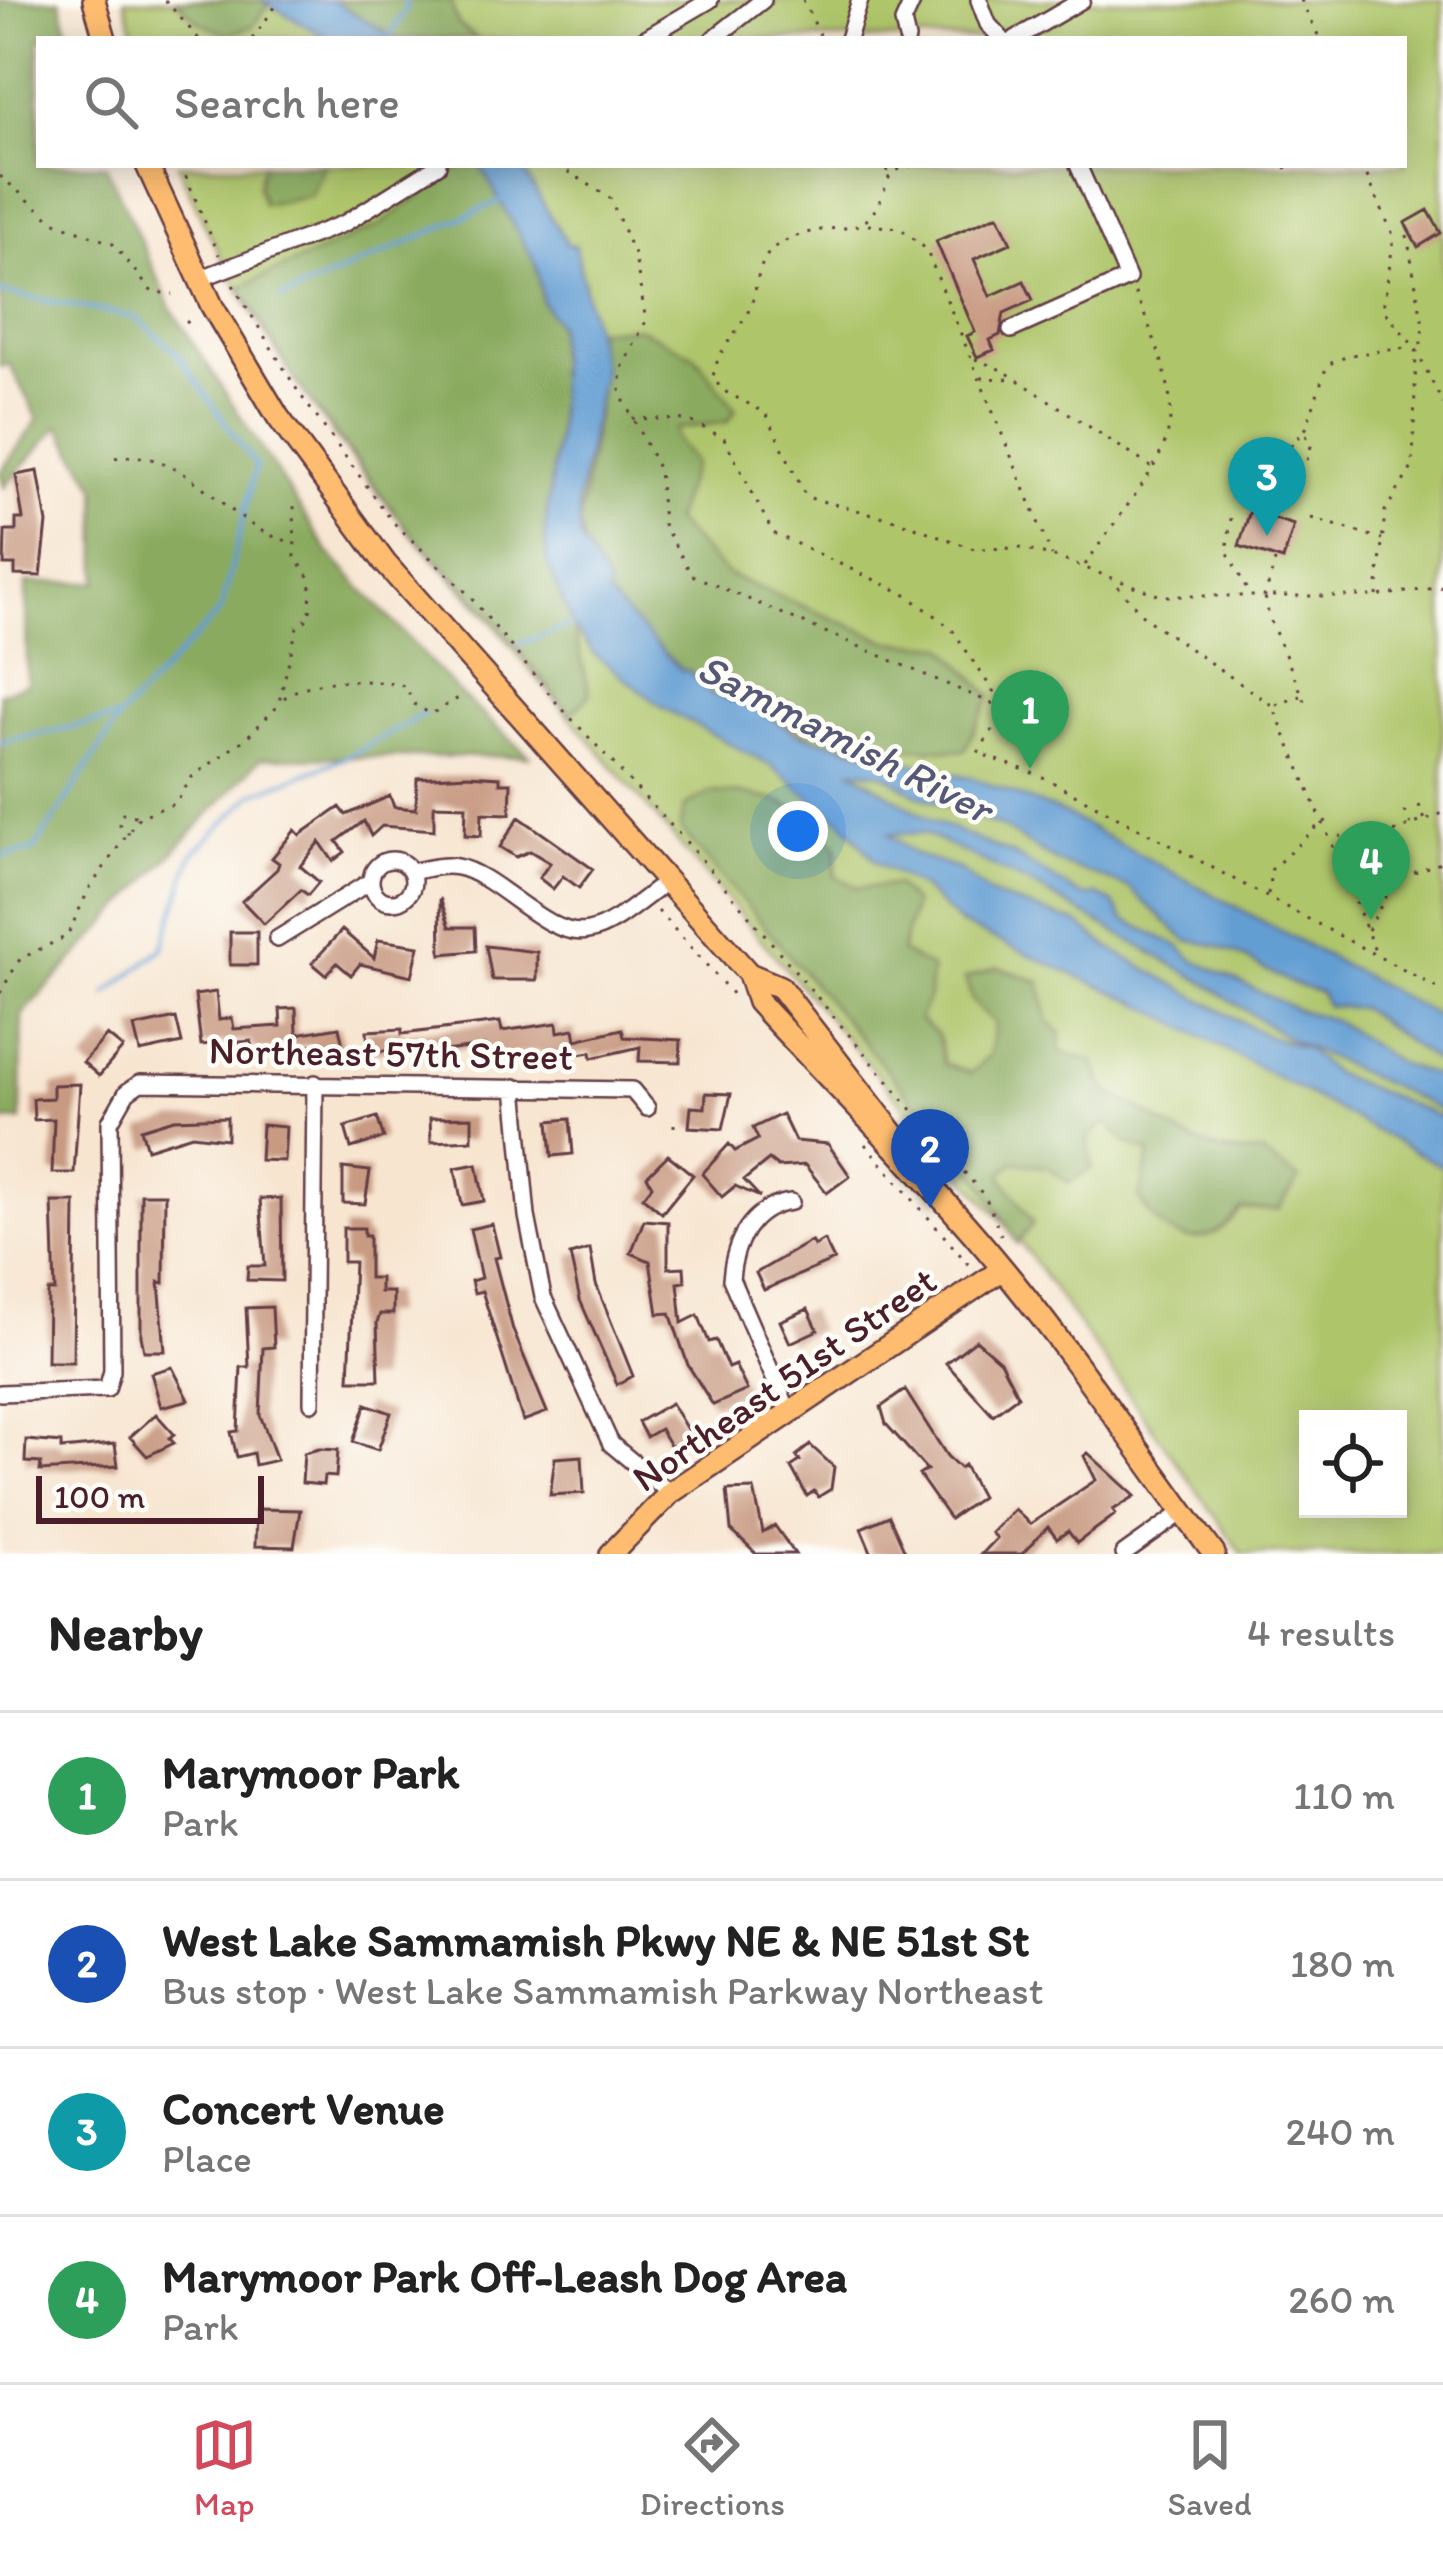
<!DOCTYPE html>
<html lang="en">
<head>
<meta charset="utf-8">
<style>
	body { margin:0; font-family:Itim,sans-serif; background:#f6f6f6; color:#222 }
	.controls { position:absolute; right:36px; bottom:36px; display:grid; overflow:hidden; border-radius:0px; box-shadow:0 6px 30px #0003 }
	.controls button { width:108px; height:108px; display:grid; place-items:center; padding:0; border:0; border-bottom:3px solid #e0e0e0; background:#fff; color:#222; font:60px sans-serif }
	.scale { position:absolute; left:36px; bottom:30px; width:228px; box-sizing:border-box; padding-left:12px; border:6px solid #4a1f2b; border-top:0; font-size:33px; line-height:42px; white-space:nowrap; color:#4a1f2b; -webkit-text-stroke:9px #fdfcf7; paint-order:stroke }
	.you { position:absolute; left:798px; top:831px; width:42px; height:42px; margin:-30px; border:9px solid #fff; border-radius:50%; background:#1a73e8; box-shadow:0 0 0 18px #1a73e833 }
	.badge { display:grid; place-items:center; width:78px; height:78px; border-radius:50%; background:#d1495b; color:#fff; font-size:39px; font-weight:700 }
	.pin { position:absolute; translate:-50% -99px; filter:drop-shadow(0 3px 6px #0008) }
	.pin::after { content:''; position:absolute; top:63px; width:42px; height:36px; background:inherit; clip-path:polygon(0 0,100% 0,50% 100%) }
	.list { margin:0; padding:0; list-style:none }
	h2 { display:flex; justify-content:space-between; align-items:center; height:156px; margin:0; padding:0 48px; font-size:51px }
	h2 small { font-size:39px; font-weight:400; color:#767676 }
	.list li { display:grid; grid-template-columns:78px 1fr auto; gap:36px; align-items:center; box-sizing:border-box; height:168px; padding:0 48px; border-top:3px solid #e0e0e0 }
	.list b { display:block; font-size:45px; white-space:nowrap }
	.list p { margin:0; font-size:39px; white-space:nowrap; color:#767676 }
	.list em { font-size:39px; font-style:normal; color:#767676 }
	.icon { flex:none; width:66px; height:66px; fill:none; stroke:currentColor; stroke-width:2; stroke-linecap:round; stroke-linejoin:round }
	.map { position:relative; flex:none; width:1443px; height:1554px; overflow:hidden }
	.search { position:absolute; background:#fff; box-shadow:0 6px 30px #0003; left:36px; right:36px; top:36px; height:132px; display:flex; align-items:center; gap:30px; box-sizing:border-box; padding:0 42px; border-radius:0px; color:#767676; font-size:45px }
	.sheet { height:828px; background:#fff }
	nav { display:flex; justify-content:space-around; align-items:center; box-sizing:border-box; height:168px; border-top:3px solid #e0e0e0; background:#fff; font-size:33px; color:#767676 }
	nav a { display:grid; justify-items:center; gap:6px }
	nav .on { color:#d1495b }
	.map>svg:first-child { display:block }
</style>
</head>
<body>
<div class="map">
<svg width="1443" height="1554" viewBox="0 0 1443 1554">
	<rect width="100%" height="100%" fill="#fdfcf7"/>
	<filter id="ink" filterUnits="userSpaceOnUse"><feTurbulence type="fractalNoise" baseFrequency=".00833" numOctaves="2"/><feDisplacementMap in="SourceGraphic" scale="24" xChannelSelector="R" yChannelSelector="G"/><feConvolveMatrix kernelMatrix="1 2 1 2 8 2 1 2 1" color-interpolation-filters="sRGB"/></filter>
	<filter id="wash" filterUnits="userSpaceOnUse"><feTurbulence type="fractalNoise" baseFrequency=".004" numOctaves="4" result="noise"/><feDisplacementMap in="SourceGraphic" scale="48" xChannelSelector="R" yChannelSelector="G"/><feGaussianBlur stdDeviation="2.7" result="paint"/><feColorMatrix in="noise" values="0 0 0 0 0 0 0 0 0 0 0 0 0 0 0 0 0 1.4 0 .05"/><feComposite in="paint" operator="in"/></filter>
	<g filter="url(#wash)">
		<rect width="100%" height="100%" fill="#f7e5d0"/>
		<path fill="#aec56a" stroke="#7c724a" stroke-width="3" fill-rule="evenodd" d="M124 0H1443V1554H1242L1017 1238 523 662C489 612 447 576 409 531 317 421 232 297 178 165H1404V39H136ZM1308 1419H1398V1509H1308Z"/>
		<path fill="#8aaa5e" stroke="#6a6444" stroke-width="3" d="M0 0H60L70 39H39V165H106L172 310 328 552 462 696 530 756 261 758 22 1015 21 1120 0 1121V693L27 684 26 583 98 582 97 488 59 426 4 487 0 473 38 419 9 364 0 367Z
			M176 0H261L269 4 253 26 228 35 199 22Z
			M332 0H450L458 24 478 39H396Z
			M263 165H325L310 196 263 204 258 186Z
			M462 165H480L489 176 536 265 543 303 557 324 558 426 545 530 547 561 573 626 590 694 570 715 490 613 411 534 295 381 240 287 380 225Z
			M639 328 695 356 736 410 727 422 675 429 677 440 694 463 674 521 728 575 890 642 944 646 991 696 964 751 825 743 752 707 710 694 688 670 682 671 606 595 608 585 586 553 579 524 600 393 596 329Z
			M712 792C773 795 797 800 837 847L835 876 859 888 896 885 914 904 901 952 931 968 929 997 919 1019 938 1036 944 1064 971 1073 990 1054 995 1023 973 1002 965 979 998 967 1040 982 1048 1020 1061 1033 1060 1052 1093 1061 1107 1092C1162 1115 1194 1160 1260 1152L1299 1179 1278 1210 1241 1209C1206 1255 1166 1244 1139 1198L1150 1152 1127 1144 1107 1122 1088 1138 1092 1168 1069 1183 1050 1168 1014 1162 1001 1175 1033 1223 1017 1244 982 1181 680 828 685 806Z"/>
		<path fill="#639ed3" stroke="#565e7f" stroke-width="3" d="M261 0H332L396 39H330Z
			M480 165H520L568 245H575L603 370 578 503 580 539 608 586 607 595 682 671 688 670 710 694 752 707 798 734 973 778 1063 813 1443 1019V1067L1361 1008 1327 1006 1320 992C1270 982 1240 943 1187 941L1128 887 1057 862 1002 827 918 795 882 773 851 770 932 821 1014 855 1082 896 1098 895 1114 904 1123 919 1179 946 1192 959 1298 1010 1334 1020 1398 1063 1439 1077 1443 1111 1284 1036 1207 984 1036 887 923 833 889 834 916 855 958 869 991 895 1078 923 1109 948 1267 1036 1305 1047 1333 1073 1443 1118V1167L1147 1007 960 924 922 888 876 862 842 821 771 766 662 707 594 654 573 626 547 562 545 530 558 426 557 324 543 303 536 265Z"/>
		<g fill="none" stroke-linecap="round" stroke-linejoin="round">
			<path stroke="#639ed3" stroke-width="4.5" d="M390 36 406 9 405 0
				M0 292 135 317 176 352 256 466 221 610 120 717 34 850 0 856
				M281 299 506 198
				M519 644 575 624
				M0 742 118 718
				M106 994 163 948 192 855 253 794 347 757 424 714"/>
		</g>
		<g id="blocks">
			<path fill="#c89a82" d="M1428 210 1441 233 1418 247 1405 223Z
				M998 215 1011 243 974 259 990 296 1024 281 1033 300 1004 313 1000 335 990 340 994 350 977 357 967 336 975 332 936 241Z
				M38 471 47 523 41 576 15 575V565H4L5 531H16V519H23L16 475Z
				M1250 511 1294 525 1283 560 1239 546Z
				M467 775 500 777V783H511L510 814 482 813 481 836 465 835 466 806 434 805V830L382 826 371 836 364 821 337 841 345 852 333 861 320 842 300 866 319 882 308 895 301 890 264 924 242 901 277 869 279 863 272 858 295 830 300 835 340 807 346 815 390 796 394 807 416 809 417 778Z
				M519 817 593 869 579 888 563 876 553 889 539 878 550 863 530 851 516 857 500 847Z
				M440 898 450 927H475L476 951 441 954Z
				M342 930 374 958 378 940 419 946 412 976 360 964 351 975 337 963 326 975 312 963Z
				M230 932H257V965H230Z
				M486 946 537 952V980H492Z
				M216 992 219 1020 232 1018 234 1029 281 1026 280 1009 296 1008 297 1034 339 1027 343 1046 311 1051 310 1045 264 1051 252 1048 251 1041 201 1045 195 995Z
				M176 1018 182 1043 140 1052 134 1027Z
				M500 1022 502 1031 557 1023 558 1032 574 1029 576 1040 622 1029 624 1037 681 1040 680 1062 639 1061 640 1047 592 1058 591 1052 541 1060 540 1051 486 1060 484 1046 421 1054 420 1049 368 1052 367 1031 402 1029V1034Z
				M107 1035 123 1048 99 1076 83 1062Z
				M80 1084 74 1173H52L54 1119 34 1120 33 1099 53 1098V1085Z
				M706 1093 731 1094 723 1129 689 1127 691 1107 705 1108Z
				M782 1114 795 1141 828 1144 850 1176 827 1193 805 1165 778 1167 769 1160 744 1180 760 1197 735 1186 722 1197 702 1174 729 1144 735 1151 758 1139 753 1128Z
				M227 1117V1139L192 1135 147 1149 141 1129 174 1119Z
				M377 1117 384 1138 351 1148 345 1127Z
				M472 1117V1140L431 1142 430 1118Z
				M570 1119 573 1154 552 1156 549 1121Z
				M262 1125 286 1127 284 1161 260 1160Z
				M668 1155 693 1175 662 1213 643 1197 652 1186 647 1176Z
				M477 1164 484 1201 462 1205 455 1168Z
				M343 1168 370 1171 365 1204 343 1203Z
				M141 1194H165L164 1283 159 1282 165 1351H144L141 1336Z
				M281 1198 282 1281 247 1280 248 1266H265L260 1199Z
				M52 1202H75L73 1362H47L48 1291H55Z
				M644 1220 668 1222V1268L684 1267 685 1282 678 1283 682 1323 698 1315 709 1342 716 1340 728 1368 735 1365 747 1390 713 1405 688 1365 670 1313 658 1314 650 1261 631 1253Z
				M492 1224 500 1257 494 1258 513 1330 547 1412 523 1421 482 1291 474 1293 471 1281 481 1278 470 1229Z
				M343 1228H364V1236H369V1278H380V1292H393V1314H380L377 1323 379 1380H349L354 1262H343Z
				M824 1240 834 1260 764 1290 756 1273 811 1241 814 1246Z
				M590 1249 596 1284 633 1376 617 1384 580 1300 570 1255Z
				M272 1307 274 1347 263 1348 260 1415 277 1460 255 1465 253 1453 237 1457 231 1432 238 1431 241 1367H249L246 1308Z
				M808 1309 818 1330 790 1343 780 1321Z
				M976 1340 1000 1361 1018 1396 993 1415 946 1363Z
				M172 1367 189 1400 161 1407 151 1373Z
				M905 1390 947 1456 960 1468 964 1465 981 1497 950 1519 919 1475 927 1470 886 1424 881 1407Z
				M671 1403 691 1436 671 1447 660 1429 646 1437 638 1422Z
				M366 1404 391 1413 378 1450 353 1442Z
				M156 1414 174 1434 169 1438 174 1443 147 1456 130 1437Z
				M26 1440 61 1443V1449L115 1444 118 1466 40 1471 41 1463 25 1462Z
				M810 1445 834 1467 831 1489 818 1497 814 1491 807 1496 791 1467 800 1461 796 1456Z
				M319 1449 338 1450 336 1477 324 1476 323 1485 302 1483 304 1453Z
				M1088 1453 1135 1496 1113 1510 1116 1514 1077 1543 1068 1531 1057 1539 1048 1527 1022 1554H981L996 1538 991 1533 1014 1509 1030 1524 1096 1480 1084 1456Z
				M582 1456 584 1493 550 1495 555 1458Z
				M754 1489 763 1533 775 1526 795 1554H756L731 1530 727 1490Z
				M256 1509 300 1510 294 1547 255 1546Z
				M889 1516 906 1554H872L861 1528Z"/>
		</g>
	</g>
	<g filter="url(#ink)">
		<use href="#blocks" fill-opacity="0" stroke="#643d44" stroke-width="3"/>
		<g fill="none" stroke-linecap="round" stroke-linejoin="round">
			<defs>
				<path id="minor" d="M979 0 988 24 1002 39
					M644 39 710 0
					M713 39 763 0
					M848 39 860 0
					M907 39 903 22 913 0
					M1015 39 1082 0
					M199 279 345 223 438 165
					M1011 330 1128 278 1078 165
					M371 881a21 21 0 1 1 42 0a21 21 0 1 1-42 0Z
					M411 872C426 869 441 864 457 867 497 874 548 940 588 931 615 926 644 897 667 882
					M277 939 371 881
					M515 1087 527 1216 543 1297 611 1444 670 1493
					M107 1389 112 1371 110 1122 127 1092 140 1083 632 1090 647 1108
					M0 1393 107 1389
					M312 1403 315 1083
					M789 1413 731 1279C734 1242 751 1207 791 1202
					M1124 1554 1183 1512"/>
				<path id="major" d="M94 0 105 39
					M147 165 212 306 278 417 385 563 749 974 758 1002C843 1095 933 1182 1012 1280 1084 1369 1146 1463 1214 1554
					M749 974 780 987 893 1133
					M611 1554 670 1493 1003 1269"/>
			</defs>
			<use href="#minor" stroke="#643d44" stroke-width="20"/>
			<use href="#major" stroke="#643d44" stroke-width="26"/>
			<path stroke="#643d44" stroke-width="3" stroke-dasharray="3 9" stroke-linecap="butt" d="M165 0 199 39
				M803 0 822 39
				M1301 0 1320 39
				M252 39 280 0
				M181 165 219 255
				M558 165 610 198 635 257 646 321 622 368 620 393 659 470 663 524 692 575 1005 709 954 632 936 616 903 593 773 533 724 438 688 420 628 418
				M875 165 891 172 913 165
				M893 165C864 259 852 210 785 241 754 254 760 288 748 312 735 337 718 348 713 377L722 390 766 413 806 497 896 520 974 549 1020 548 1058 558 1161 596H1265L1276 558
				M1362 165 1394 237 1383 309 1416 349 1443 404
				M1285 168 1294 165
				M0 176 53 221 113 244 152 292 173 294
				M868 225 900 228 926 249 1052 556
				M1407 235 1423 325 1420 351
				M233 285 299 393 393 522 469 595 556 702 692 848 986 1198 1001 1235
				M186 323 190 320
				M975 359 1004 371 1151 467
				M981 378 1013 379
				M1306 435 1311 446 1306 464
				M115 458C189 444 227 531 293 542
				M1287 458 1293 440 1304 434 1327 365 1350 355 1412 347
				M1231 518 1227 551 1249 594
				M1311 518 1382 539
				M1085 565C1170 441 1201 440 1134 291
				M1110 577 1145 618 1273 706 1336 854 1443 813
				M1377 596 1385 511 1413 466 1416 351
				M284 698C312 676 371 679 405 686L415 705 431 714 462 696
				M1305 701 1269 618 1265 596H1377L1443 587
				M1276 705 1301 696
				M1005 709 978 753 1041 776 1443 991
				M1419 805 1425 820
				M1405 811 1411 825
				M129 834 119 824 123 813 139 817
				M1340 835 1346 850
				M1338 857 1376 954
				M1403 877 1443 861
				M1268 894 1271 870 1321 823 1332 819
				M1357 896 1402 877 1387 836
				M658 911 736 998
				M1368 930 1394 881
				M0 993 20 959 67 936 89 889 139 817 176 803 192 777 245 739 278 706 297 627 310 617 311 579 295 557 294 503
				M674 1127V1123
				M865 1144 969 1265"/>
			<use href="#minor" stroke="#fff" stroke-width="15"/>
			<use href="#major" stroke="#fdbc6f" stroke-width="21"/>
		</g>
	</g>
	<g text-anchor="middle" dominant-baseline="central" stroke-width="9" stroke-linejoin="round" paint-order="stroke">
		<g font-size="39" fill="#4a1f2b" stroke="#fdfcf7">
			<text transform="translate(391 1053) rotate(1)">Northeast 57th Street</text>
			<text transform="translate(784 1379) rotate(-35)">Northeast 51st Street</text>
		</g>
		<g font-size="42" font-style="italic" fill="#555877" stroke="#fdfcf7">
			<text transform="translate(845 738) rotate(27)">Sammamish River</text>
		</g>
	</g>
</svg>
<div class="controls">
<button><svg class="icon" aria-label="locate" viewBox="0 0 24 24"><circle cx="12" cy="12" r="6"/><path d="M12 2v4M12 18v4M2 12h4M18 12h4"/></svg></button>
</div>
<div class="scale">100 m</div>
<div class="you"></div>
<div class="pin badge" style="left:1030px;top:769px;background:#2e9e5b">1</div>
<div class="pin badge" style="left:930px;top:1208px;background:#1a4fb4">2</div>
<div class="pin badge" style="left:1267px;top:536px;background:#0f9aa8">3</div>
<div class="pin badge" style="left:1371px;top:920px;background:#2e9e5b">4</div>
<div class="search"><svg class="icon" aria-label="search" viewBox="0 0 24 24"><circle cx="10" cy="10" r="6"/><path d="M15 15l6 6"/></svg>Search here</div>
</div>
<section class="sheet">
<h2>Nearby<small>4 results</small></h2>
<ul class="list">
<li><span class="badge" style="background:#2e9e5b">1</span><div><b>Marymoor Park</b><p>Park</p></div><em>110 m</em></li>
<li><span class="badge" style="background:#1a4fb4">2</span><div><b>West Lake Sammamish Pkwy NE &amp; NE 51st St</b><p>Bus stop · West Lake Sammamish Parkway Northeast</p></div><em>180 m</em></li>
<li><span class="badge" style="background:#0f9aa8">3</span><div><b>Concert Venue</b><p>Place</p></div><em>240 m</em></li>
<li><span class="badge" style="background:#2e9e5b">4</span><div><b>Marymoor Park Off-Leash Dog Area</b><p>Park</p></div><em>260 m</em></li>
</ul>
</section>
<nav>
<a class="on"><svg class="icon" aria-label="map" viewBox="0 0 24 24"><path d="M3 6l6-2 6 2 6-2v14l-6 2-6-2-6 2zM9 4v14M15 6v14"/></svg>Map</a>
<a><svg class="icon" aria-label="directions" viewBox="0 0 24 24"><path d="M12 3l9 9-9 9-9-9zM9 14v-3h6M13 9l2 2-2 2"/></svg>Directions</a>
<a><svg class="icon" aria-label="saved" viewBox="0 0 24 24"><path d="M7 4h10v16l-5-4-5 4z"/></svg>Saved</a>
</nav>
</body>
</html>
